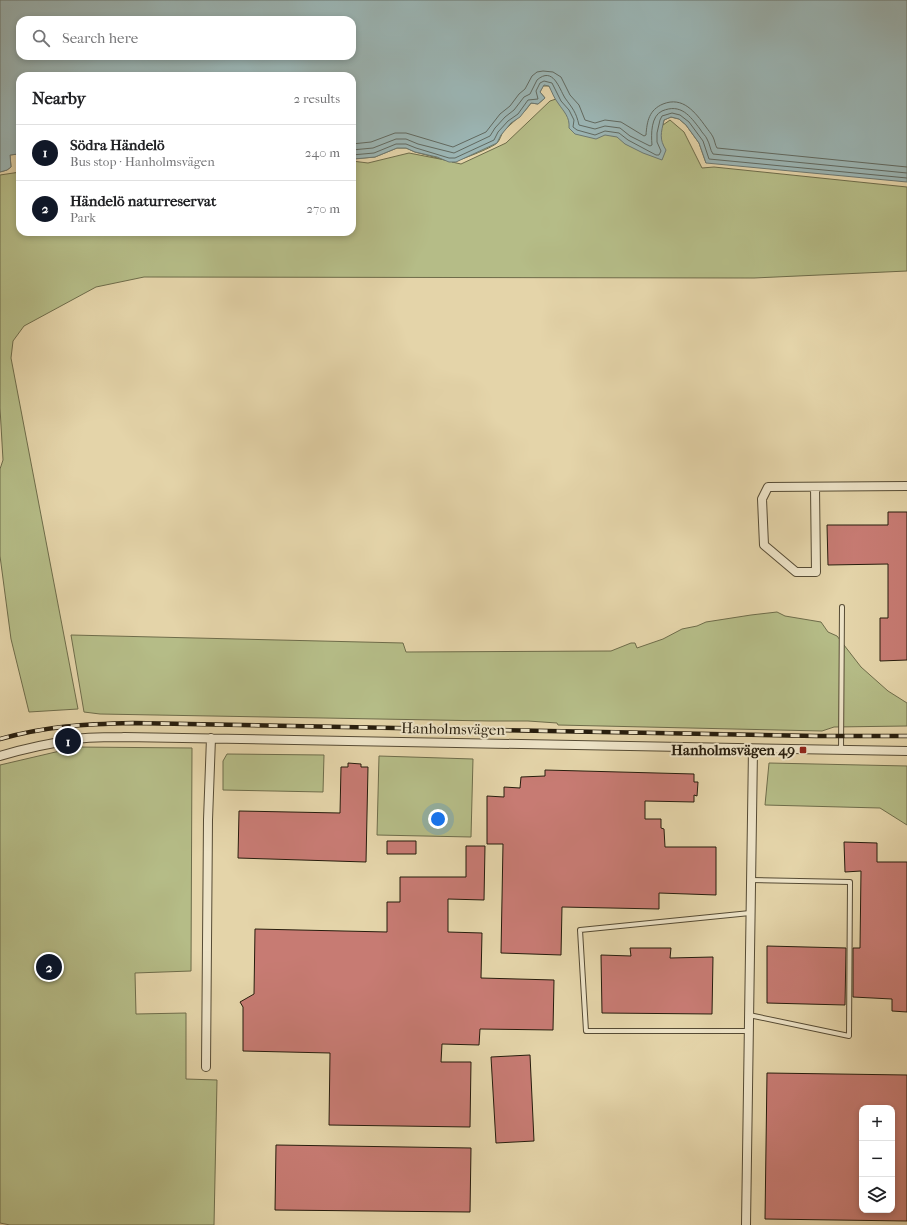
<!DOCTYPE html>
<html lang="en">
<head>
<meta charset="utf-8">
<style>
	body { margin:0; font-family:"IM FELL French Canon",serif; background:#f2f2f2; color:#202124 }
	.controls { position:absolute; right:12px; bottom:12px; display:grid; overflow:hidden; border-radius:8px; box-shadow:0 2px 6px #0003 }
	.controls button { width:36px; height:36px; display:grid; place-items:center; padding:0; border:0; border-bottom:1px solid #e0e0e0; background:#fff; color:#202124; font:20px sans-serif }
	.you { position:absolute; left:438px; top:819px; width:14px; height:14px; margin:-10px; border:3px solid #fff; border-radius:50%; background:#1a73e8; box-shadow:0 0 0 6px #1a73e833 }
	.badge { display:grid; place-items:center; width:26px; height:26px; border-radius:50%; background:#111827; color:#fff; font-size:13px; font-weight:700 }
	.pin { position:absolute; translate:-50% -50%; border:2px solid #fff; box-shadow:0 1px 4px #0006 }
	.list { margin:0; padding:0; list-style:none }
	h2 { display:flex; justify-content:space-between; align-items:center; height:52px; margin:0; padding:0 16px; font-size:17px }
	h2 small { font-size:13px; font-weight:400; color:#757577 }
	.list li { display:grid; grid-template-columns:26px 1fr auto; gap:12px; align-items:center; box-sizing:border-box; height:56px; padding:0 16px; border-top:1px solid #e0e0e0 }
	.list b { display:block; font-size:15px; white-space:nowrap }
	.list p { margin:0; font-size:13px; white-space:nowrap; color:#757577 }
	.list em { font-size:13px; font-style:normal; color:#757577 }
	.icon { flex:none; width:22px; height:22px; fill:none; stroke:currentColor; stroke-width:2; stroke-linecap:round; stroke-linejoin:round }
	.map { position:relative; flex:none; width:907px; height:1225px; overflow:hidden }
	.search { position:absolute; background:#fff; box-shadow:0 2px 6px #0003; left:16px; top:16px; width:340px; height:44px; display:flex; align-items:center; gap:10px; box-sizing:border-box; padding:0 14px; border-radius:12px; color:#757577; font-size:15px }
	.panel { position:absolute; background:#fff; box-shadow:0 2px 6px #0003; left:16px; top:72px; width:340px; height:164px; border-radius:12px }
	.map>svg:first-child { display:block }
</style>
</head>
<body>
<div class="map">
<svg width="907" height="1225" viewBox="0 0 907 1225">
	<rect width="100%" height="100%" fill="#e4d4a9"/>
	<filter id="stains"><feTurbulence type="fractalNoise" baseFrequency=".005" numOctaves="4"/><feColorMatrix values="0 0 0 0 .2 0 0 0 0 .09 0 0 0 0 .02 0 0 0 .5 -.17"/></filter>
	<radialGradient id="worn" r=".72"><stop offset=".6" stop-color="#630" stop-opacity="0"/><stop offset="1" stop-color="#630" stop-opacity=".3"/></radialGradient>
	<path fill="#b5bc87" stroke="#6e6c4a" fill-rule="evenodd" d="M0 0H234L300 7 665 89 710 160 706 163 699 143 686 125 679 119 671 117 664 120 663 125 670 120 684 132 702 168 714 167 907 187V271L754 278 144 277 96 287 24 326 13 341 11 358 78 709 29 712 11 639 0 556V469L3 460 0 408V175L20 172V232H352V161L368 163 409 153 445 160 415 152 406 148H397L375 157 352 159V76H20V155L18 154 10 155 11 167 7 170 0 172ZM20 20H352V56H20ZM543 86H549L556 99 550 101 506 143 461 164 452 162C458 161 492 148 497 143 500 140 501 135 503 132 512 122 523 115 531 103L538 104 545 98 540 92Z
		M777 612 785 616 821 622 828 632 837 636 861 667 888 691 907 703V726L834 727 822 731 558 725 557 723 528 721H490L100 714 84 712 71 635 403 643 406 652 611 651 631 643H635L637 648 663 639 682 629 697 626 706 622 751 615Z
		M77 747 192 748 191 971 135 973 136 1014 186 1013V1079L217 1080 214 1225H10L0 1223V765Z
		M227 754 324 755 323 792 223 790V761Z
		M379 756 473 759 471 837 377 835Z
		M769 763 907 766V825L880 808 765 805Z"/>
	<path fill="#9bb5b4" stroke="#6d7871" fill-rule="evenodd" d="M0 0H907V182L706 163 699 143 686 125 679 119 671 117 664 120C661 133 659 139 666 150L662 160 643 153 625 144 617 137 605 135 596 139 575 134 569 128C570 117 564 112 558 103 554 98 552 92 549 86L544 85 540 92 545 98 538 104 531 103 520 117 511 123 501 135 497 143 456 162H449L437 157 415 152 406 148H397L375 157 354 159H352V76H20V155L18 154 10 155 11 167 7 170 0 172ZM20 20H352V56H20Z"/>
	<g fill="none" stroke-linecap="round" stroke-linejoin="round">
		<path stroke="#616960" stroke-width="1" d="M352 144 371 142 395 133H406L453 147 486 132 500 114 510 106 519 94 525 89 532 76 537 72 543 71 553 72 561 77 570 95 579 105 585 120 595 123 605 120 621 122 644 136 646 135C647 121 649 110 663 104 683 96 695 112 706 127 708 130 711 133 713 137 715 141 715 145 717 148L907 167
			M352 150 373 148 396 139H406L418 144 454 153 490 136 495 128 505 117 514 110 524 97 530 94 537 80C553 66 559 88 565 98 573 109 576 112 579 125L595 129 605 126 620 128 630 136 650 146 652 145C651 134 651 116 662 111 681 103 690 116 700 129 702 133 706 136 707 139 710 144 710 150 713 154L907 173
			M352 155 374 153 396 144H406L416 148 449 158H455L494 140 498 132 508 121 518 114 528 100 538 99 536 91 540 83 544 81 552 83 561 101 569 110 574 120 573 127 577 130 595 135 605 131 619 133 628 140 656 155H659L661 151 657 142V133L660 120 662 116 672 113 680 115 689 122 703 141 709 159 907 178"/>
	</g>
	<path fill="#c77b73" stroke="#271d0d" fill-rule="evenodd" d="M888 512H907V660L880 661V618H888V564L828 565 827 525H888Z
		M348 763 361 764V767H368L366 862 238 858 239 811 340 813 341 767H348Z
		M545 770 694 774V782H698L697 796 694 795V802L645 801V819H661V828L664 829 665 847H716V895L659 893V909L562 907 561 955 501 953 503 844H487V796L504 797V787L520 788 521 777 545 776Z
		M387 841H416V854H387Z
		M844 842 877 843V862H907V1012L892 1011V999L853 997V948H860L861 871 845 872Z
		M466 846H485L484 900 448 899V932L482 933 481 978 554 980 553 1030 480 1029 479 1045 442 1044 441 1062H471L470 1127 329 1125 330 1053 243 1051V1007L240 1002 254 994 255 929 387 932V902H400V877H466Z
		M767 946 846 948 845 1005 767 1003Z
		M630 948H671L670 958 713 957 712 1014 602 1013 601 955 631 956Z
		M530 1055 534 1141 496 1143 491 1057Z
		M767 1073 907 1075V1221L765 1219ZM862 1108H892V1210H862Z
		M276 1145 471 1148 470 1212 275 1210Z"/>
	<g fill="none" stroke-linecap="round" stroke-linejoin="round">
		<defs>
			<path id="lane" d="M841 751 842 607
				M749 1015 849 1036 850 882 751 880
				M749 1031H586L580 930 750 913"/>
			<path id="street" d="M815 487 816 572H796L764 545 762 499 768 487 907 486
				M0 756C26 748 51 743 78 739 93 736 109 738 124 737L907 751
				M206 1067 208 820 211 738
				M746 1225 753 749"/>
		</defs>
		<use href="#lane" stroke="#564b34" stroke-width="6"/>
		<use href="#street" stroke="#564b34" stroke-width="10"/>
		<use href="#lane" stroke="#ede3c7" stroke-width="4"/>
		<use href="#street" stroke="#ede3c7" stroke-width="8"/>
		<defs>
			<path id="rail" d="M0 739C47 726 85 724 133 723L817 736H907"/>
		</defs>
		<use href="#rail" stroke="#271d0d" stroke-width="4.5"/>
		<use href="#rail" stroke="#ede3c7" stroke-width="3" stroke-dasharray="9" stroke-linecap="butt"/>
	</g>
	<rect fill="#8f2418" stroke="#ede3c7" stroke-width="1.5" x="799" y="746" width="8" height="8" rx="2"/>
	<g text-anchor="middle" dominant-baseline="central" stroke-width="4" stroke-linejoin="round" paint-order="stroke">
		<g font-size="15" fill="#271d0d" stroke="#ede3c7">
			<text transform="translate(453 729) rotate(1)">Hanholmsvägen</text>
		</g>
		<g font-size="15" font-weight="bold" fill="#271d0d" stroke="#ede3c7" text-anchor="end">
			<text x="795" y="750">Hanholmsvägen 49</text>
		</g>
	</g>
	<rect width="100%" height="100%" filter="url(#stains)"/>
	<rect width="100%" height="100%" fill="url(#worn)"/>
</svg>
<div class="controls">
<button>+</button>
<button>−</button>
<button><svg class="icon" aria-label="layers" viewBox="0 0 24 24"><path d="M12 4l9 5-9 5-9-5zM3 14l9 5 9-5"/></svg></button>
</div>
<div class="you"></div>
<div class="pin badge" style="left:68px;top:741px">1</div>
<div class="pin badge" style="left:49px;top:967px">2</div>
<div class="search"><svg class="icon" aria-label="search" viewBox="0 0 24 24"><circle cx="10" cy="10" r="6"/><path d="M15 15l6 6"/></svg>Search here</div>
<section class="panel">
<h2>Nearby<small>2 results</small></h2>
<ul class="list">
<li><span class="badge">1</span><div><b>Södra Händelö</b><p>Bus stop · Hanholmsvägen</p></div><em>240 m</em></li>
<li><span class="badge">2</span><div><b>Händelö naturreservat</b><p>Park</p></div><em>270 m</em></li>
</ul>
</section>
</div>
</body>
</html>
